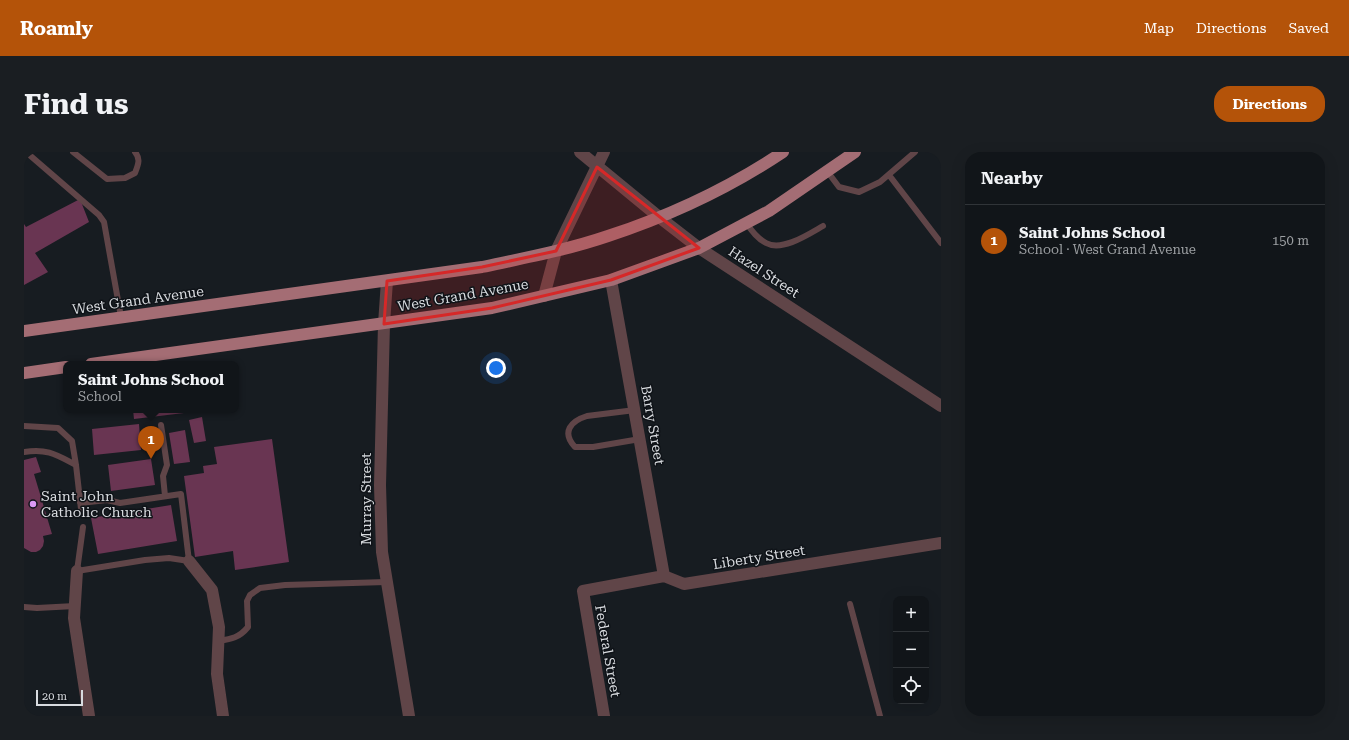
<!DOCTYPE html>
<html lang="en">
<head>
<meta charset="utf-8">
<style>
	body { margin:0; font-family:"Roboto Serif",serif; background:#1a1e22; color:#f1f3f6 }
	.controls { position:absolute; right:12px; bottom:12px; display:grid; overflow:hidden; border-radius:8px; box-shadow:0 4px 16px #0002 }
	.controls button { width:36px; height:36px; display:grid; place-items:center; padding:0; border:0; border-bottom:1px solid #303438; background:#111519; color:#f1f3f6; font:20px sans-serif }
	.scale { position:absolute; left:12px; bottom:10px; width:47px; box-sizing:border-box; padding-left:4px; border:2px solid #d8dbdf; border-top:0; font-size:11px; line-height:14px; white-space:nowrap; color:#d8dbdf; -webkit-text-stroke:3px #0f1318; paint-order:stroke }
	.you { position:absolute; left:472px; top:216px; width:14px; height:14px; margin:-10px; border:3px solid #fff; border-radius:50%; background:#1a73e8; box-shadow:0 0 0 6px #1a73e833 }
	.badge { display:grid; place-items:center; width:26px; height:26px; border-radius:50%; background:#b45309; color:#fff; font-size:13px; font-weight:700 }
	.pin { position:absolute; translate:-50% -33px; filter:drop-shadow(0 1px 2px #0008) }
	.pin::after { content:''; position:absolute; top:21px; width:14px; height:12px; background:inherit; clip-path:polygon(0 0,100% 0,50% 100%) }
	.popup { position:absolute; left:39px; top:209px; width:176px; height:52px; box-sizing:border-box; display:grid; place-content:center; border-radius:8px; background:#111519; filter:drop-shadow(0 1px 3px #0005); font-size:13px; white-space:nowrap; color:#9c9fa2 }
	.popup b { font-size:15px; color:#f1f3f6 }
	.popup::after { content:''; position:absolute; left:50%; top:100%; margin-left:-8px; border:8px solid transparent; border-top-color:#111519 }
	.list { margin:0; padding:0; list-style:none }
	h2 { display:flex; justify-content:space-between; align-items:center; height:52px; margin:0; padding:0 16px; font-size:17px }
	h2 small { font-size:13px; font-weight:400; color:#9c9fa2 }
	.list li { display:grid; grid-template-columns:26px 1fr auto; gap:12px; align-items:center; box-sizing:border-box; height:72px; padding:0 16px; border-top:1px solid #303438 }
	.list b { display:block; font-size:15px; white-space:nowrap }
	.list p { margin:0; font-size:13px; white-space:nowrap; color:#9c9fa2 }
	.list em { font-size:13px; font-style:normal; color:#9c9fa2 }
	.icon { flex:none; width:22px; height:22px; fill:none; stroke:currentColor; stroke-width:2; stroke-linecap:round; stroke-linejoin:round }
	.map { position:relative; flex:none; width:917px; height:564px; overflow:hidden; border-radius:16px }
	header { display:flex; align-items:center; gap:24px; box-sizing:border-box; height:56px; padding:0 20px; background:#b45309; color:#fff }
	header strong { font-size:19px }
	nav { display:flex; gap:22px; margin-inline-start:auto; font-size:14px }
	.intro { display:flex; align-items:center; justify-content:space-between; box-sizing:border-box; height:96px; padding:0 24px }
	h1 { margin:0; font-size:28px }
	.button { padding:10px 18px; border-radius:16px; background:#b45309; color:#fff; font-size:14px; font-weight:700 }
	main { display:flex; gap:24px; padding:0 24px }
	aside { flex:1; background:#111519; border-radius:16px; box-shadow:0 4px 16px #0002 }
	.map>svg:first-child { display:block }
</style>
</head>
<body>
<header>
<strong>Roamly</strong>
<nav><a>Map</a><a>Directions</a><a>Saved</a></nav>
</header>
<div class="intro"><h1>Find us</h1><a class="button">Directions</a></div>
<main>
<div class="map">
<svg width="917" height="564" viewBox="0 0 917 564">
	<rect width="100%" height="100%" fill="#171c21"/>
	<path fill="#693552" d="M56 47 65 70 11 101 24 120 0 133V72L2 75Z
		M109 258H159L160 261 110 267Z
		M178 265 182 289 170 291 165 268Z
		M115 272 117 298 70 303 68 277Z
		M161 278 166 310 150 312 145 281Z
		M248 287 265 410 211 418 209 399 171 405 160 324 180 321 179 314 193 312 190 295Z
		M12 305 17 320 10 322 28 382 19 384 20 389 19 394 16 398 12 400H7L0 396V308Z
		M127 307 131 333 87 339 84 313Z
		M147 353 153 389 74 402 67 366Z"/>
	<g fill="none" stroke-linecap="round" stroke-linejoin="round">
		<path stroke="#604548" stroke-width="6" d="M2 0 75 63 80 70 97 165
			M49 0 83 27 101 26 111 21C114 13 117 7 111 0
			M803 19 815 35 835 40 856 30 891 0
			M865 23 917 91
			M722 71C728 79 733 86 742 91 758 100 785 82 799 74
			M611 258 563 264C547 269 537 280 551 295H569L616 287
			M137 273 143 313 139 324 141 344
			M0 274 34 276 48 289 52 313 57 357
			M0 300C23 296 33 303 52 313
			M56 351 83 348 96 351 157 342 165 409 145 406 121 408 53 419 59 375
			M826 452 856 564
			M0 455 13 456 51 454
			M194 489C207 487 215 486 224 475L223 449 226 443 236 436 261 433 362 430"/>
		<path stroke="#604548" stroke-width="12" d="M556 0 635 65 675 96 917 254
			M587 128 640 424
			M363 129 360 172 356 333 358 400 385 564
			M520 144 532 99 580 0
			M165 409 188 438 195 475 193 522 199 564
			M53 419 50 466 65 564
			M580 564 559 439 640 424 660 432 917 391"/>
		<path stroke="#a46d74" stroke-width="12" d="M0 179 458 115C500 106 543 98 584 84 645 64 705 36 759 0
			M67 212 468 156 587 128 675 96 745 59 831 0
			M0 221 42 215"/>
	</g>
	<path fill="#d62828" fill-opacity="0.2" stroke="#d62828" stroke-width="3" stroke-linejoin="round" d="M573 15 675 96 587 128 468 156 360 172 363 129 458 115 532 99Z"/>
	<circle fill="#db99f5" stroke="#0f1318" stroke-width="1.5" cx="9" cy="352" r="4"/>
	<g text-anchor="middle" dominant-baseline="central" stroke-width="3" stroke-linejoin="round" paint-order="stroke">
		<g font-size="14" fill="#d8dbdf" stroke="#0f1318">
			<text transform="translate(740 120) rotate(33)">Hazel Street</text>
			<text transform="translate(439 143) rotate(-10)">West Grand Avenue</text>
			<text transform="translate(114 148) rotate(-8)">West Grand Avenue</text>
			<text transform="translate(629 273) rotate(80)">Barry Street</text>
			<text transform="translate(342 347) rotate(-90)">Murray Street</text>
			<text transform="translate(735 405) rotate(-9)">Liberty Street</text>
			<text transform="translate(584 499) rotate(80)">Federal Street</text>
		</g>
		<g font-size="14" fill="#d8dbdf" stroke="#0f1318" text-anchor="start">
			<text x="17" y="344">Saint John<tspan x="17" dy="16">Catholic Church</tspan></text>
		</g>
	</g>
</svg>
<div class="controls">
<button>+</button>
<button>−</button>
<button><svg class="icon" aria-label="locate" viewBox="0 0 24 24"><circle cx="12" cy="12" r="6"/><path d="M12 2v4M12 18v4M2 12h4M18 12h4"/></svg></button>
</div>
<div class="scale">20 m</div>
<div class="you"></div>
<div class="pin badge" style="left:127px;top:307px">1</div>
<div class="popup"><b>Saint Johns School</b>School</div>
</div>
<aside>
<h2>Nearby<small></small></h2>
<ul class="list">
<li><span class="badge">1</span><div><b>Saint Johns School</b><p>School · West Grand Avenue</p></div><em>150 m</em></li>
</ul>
</aside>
</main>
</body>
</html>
